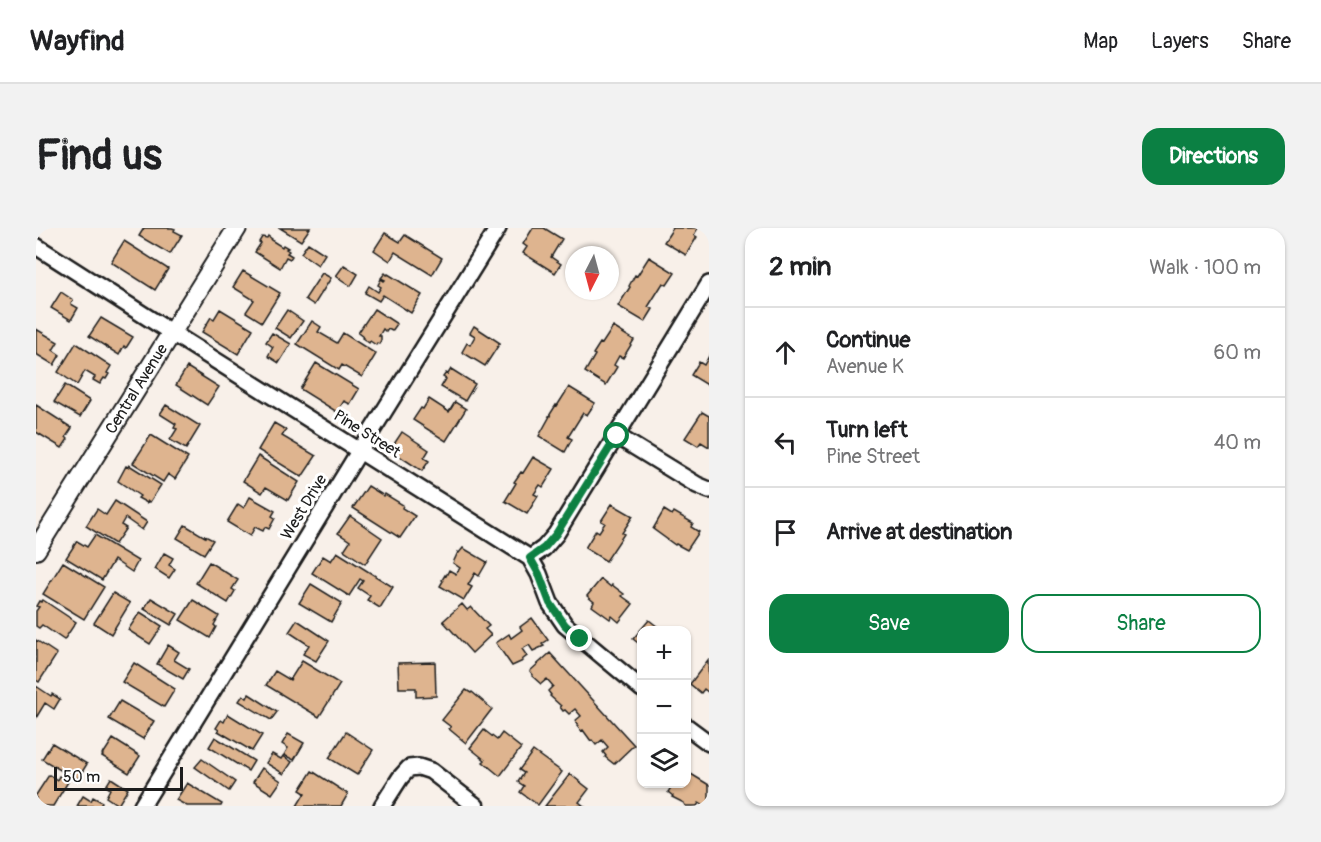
<!DOCTYPE html>
<html lang="en">
<head>
<meta charset="utf-8">
<style>
	body { margin:0; font-family:Pangolin,sans-serif; background:#f2f2f2; color:#202124 }
	.controls { position:absolute; right:18px; bottom:18px; display:grid; overflow:hidden; border-radius:12px; box-shadow:0 2px 4px #0004 }
	.controls button { width:54px; height:54px; display:grid; place-items:center; padding:0; border:0; border-bottom:2px solid #e0e0e0; background:#fff; color:#202124; font:30px sans-serif }
	.compass { position:absolute; left:529px; top:18px; width:54px; height:54px; border-radius:50%; background:#fff; box-shadow:0 2px 4px #0004; rotate:186deg }
	.scale { position:absolute; left:18px; bottom:15px; width:129px; box-sizing:border-box; padding-left:6px; border:3px solid #1c1c1c; border-top:0; font-size:16px; line-height:21px; white-space:nowrap; color:#1c1c1c; -webkit-text-stroke:4px #fff; paint-order:stroke }
	.stop { position:absolute; width:18px; height:18px; margin:-14px; border:4px solid #0b8043; border-radius:50%; background:#fff }
	.stop.end { background:#0b8043; border-color:#fff; box-shadow:0 2px 6px #0008 }
	.list { margin:0; padding:0; list-style:none }
	h2 { display:flex; justify-content:space-between; align-items:center; height:78px; margin:0; padding:0 24px; font-size:26px }
	h2 small { font-size:20px; font-weight:400; color:#757577 }
	.list li { display:grid; grid-template-columns:39px 1fr auto; gap:18px; align-items:center; box-sizing:border-box; height:90px; padding:0 24px; border-top:2px solid #e0e0e0 }
	.list b { display:block; font-size:22px; white-space:nowrap }
	.list p { margin:0; font-size:20px; white-space:nowrap; color:#757577 }
	.list em { font-size:20px; font-style:normal; color:#757577 }
	.actions { display:flex; gap:12px; padding:18px 24px }
	.actions a { flex:1; padding:14px 0; border:2px solid #0b8043; border-radius:18px; text-align:center; font-size:21px; color:#0b8043 }
	.actions .main { background:#0b8043; color:#fff }
	.icon { flex:none; width:33px; height:33px; fill:none; stroke:currentColor; stroke-width:2; stroke-linecap:round; stroke-linejoin:round }
	.map { position:relative; flex:none; width:673px; height:578px; overflow:hidden; border-radius:18px }
	header { display:flex; align-items:center; gap:36px; box-sizing:border-box; height:84px; padding:0 30px; background:#fff; border-bottom:2px solid #e0e0e0 }
	header strong { font-size:28px }
	nav { display:flex; gap:33px; margin-inline-start:auto; font-size:21px }
	.intro { display:flex; align-items:center; justify-content:space-between; box-sizing:border-box; height:144px; padding:0 36px }
	h1 { margin:0; font-size:42px }
	.button { padding:15px 27px; border-radius:18px; background:#0b8043; color:#fff; font-size:21px; font-weight:700 }
	main { display:flex; gap:36px; padding:0 36px }
	aside { flex:1; background:#fff; border-radius:18px; box-shadow:0 2px 4px #0004 }
	.map>svg:first-child { display:block }
</style>
</head>
<body>
<header>
<strong>Wayfind</strong>
<nav><a>Map</a><a>Layers</a><a>Share</a></nav>
</header>
<div class="intro"><h1>Find us</h1><a class="button">Directions</a></div>
<main>
<div class="map">
<svg width="673" height="578" viewBox="0 0 673 578">
	<rect width="100%" height="100%" fill="#f8f0e9"/>
	<filter id="ink" filterUnits="userSpaceOnUse"><feTurbulence type="fractalNoise" baseFrequency=".0167" numOctaves="2"/><feDisplacementMap in="SourceGraphic" scale="12" xChannelSelector="R" yChannelSelector="G"/><feConvolveMatrix kernelMatrix="1 2 1 2 8 2 1 2 1" color-interpolation-filters="sRGB"/></filter>
	<g filter="url(#ink)">
		<path fill="#deb48f" stroke="#1c1c1c" stroke-width="1.5" d="M108 0H136L139 1 138 3 146 7 134 26 103 8Z
			M244 0H274L265 13Z
			M497 0H508L526 11 515 29 525 36 519 45 487 25 491 19 487 16Z
			M637 0H662L658 7 661 9 650 27 628 14Z
			M349 5 364 14 369 7 406 30 396 47 359 24 354 33 338 22Z
			M232 8 236 11 235 12 246 19 247 17 252 20 250 21 253 23 251 25 256 28 254 31 250 29 244 40 219 24 225 15 223 14 226 9 231 10Z
			M88 13 132 41 119 62 75 34Z
			M272 15 289 26 282 37 265 25Z
			M613 29 639 45 631 57 627 55 612 79 617 81 609 94 582 78 594 59 593 58 599 47 601 48Z
			M308 37 322 46 315 58 300 48Z
			M207 43 244 65 226 94 210 84 218 72 197 59Z
			M286 45 295 50 278 77 269 71Z
			M349 45 351 47 352 46 386 67 375 85 347 67 343 73 329 65 333 58 342 64 345 59 342 57 345 51 348 53 349 52 345 50Z
			M25 64 37 72 35 76 42 80 35 92 15 80Z
			M184 81 217 101 202 126 166 104 175 89 178 91Z
			M338 81 361 96 356 103 352 101 350 104 347 101 343 108H345V112L343 116 341 115 340 117 334 113 333 115 326 110 327 109 322 105Z
			M251 82 267 93 255 110 239 100Z
			M65 90 97 109 90 120 88 118 83 127 53 108Z
			M276 93 285 99 282 104 301 115 307 105 340 126 326 149 306 137 303 142 261 116Z
			M438 98 464 115 449 138 426 124 431 115 434 117 439 108 434 105Z
			M577 99 598 112 587 130 583 128 578 137 581 139 570 157 549 144 559 127 557 126 564 115 566 116Z
			M0 101 22 114 17 122 24 127 18 137 0 126Z
			M236 105 255 116 243 135 232 128 237 119 230 114Z
			M40 115 75 138 71 145 73 146 70 151 68 150 64 156 57 152 59 149 49 143 41 157 22 144Z
			M673 128V158L655 147 663 134 668 137Z
			M280 135 323 161 314 176 308 173 301 184 264 161Z
			M151 139 183 159 171 177 140 157Z
			M415 141 439 156 429 173 405 159 410 151 407 149 410 145 412 146Z
			M29 157 54 173 44 189 18 174Z
			M533 159 559 175 551 187 547 185 532 209 536 211 529 224 503 208 514 188H513L520 177 521 178Z
			M393 171 413 184 419 174 430 181 410 213 377 192 385 180 387 181Z
			M0 177 36 200 30 209 32 211 26 220 0 204Z
			M130 177 164 198 150 221 134 212 141 201 138 200 140 196 124 186Z
			M666 184 673 188V219L665 214 662 218 649 210Z
			M238 195 250 202 246 208 280 228 266 249 222 222Z
			M366 204 393 222 388 230 393 233 386 243 354 222Z
			M115 207 152 230 139 251 132 246 127 254 97 235Z
			M222 228 263 254 252 272 230 259 226 265 207 253Z
			M497 229 518 241 507 259 504 257 498 266 502 268 491 286 469 273 480 255 478 254 485 244 487 245Z
			M93 237 125 257 114 274 112 273 111 275 102 270 104 268 82 253 90 238 92 239Z
			M332 258 348 268 349 266 367 277 366 280 379 288 364 310 317 280Z
			M214 269 239 283 236 288 239 290 233 301 229 299 227 303 219 299 214 308 191 294 202 276 208 280Z
			M79 273 111 294 106 302 89 290 85 297 90 300 79 316 50 298 61 281 70 287Z
			M576 276 597 288 586 305 588 306 570 333 549 320 560 302 563 304 569 295 565 293Z
			M628 282 636 287 638 284 657 295 655 299 663 304 651 322 640 316 639 317 617 301Z
			M314 288 346 310 329 336 308 322 314 313 302 305Z
			M149 297 169 309V308L177 312 168 326 141 310Z
			M59 307 102 333 96 344 78 332 66 352 30 330 41 313 51 319Z
			M427 320 451 334 443 348 439 345 432 357 436 359 428 372 404 358 407 353 406 352 409 347 410 348 413 342 420 346 424 340 417 335 422 324 423 325Z
			M301 324 357 359 344 380 331 372 334 368 322 360 327 353 324 351 313 368 276 345 287 328 295 333Z
			M128 325 137 330 133 337 139 341 133 350 119 341Z
			M27 334 68 359 48 391 7 366Z
			M173 334 202 352 196 361 199 363 192 375 160 355Z
			M565 351 575 359 576 357 588 366 586 368 597 376 583 394 576 388 574 391 556 378 558 374 551 368Z
			M275 356 306 375 295 394 263 375Z
			M77 365 94 375 75 406 58 395Z
			M115 370 142 386 135 397 108 381Z
			M7 372 40 394 28 412 6 397 3 400 0 398V383L3 379 0 378 3 373 5 374Z
			M157 372 183 388 178 397 180 399 174 410 144 392Z
			M426 376 431 382 435 379 453 398 449 401 455 407 436 425 407 393Z
			M104 384 126 398 114 416 92 402Z
			M496 390 512 412 506 416 508 418 497 423 493 417 486 421 491 428 486 432 487 433 476 438 460 415 473 406 475 410 486 402 484 399Z
			M261 392 293 413 280 433 267 426 273 417 253 404Z
			M613 392 627 403H606V418L597 411Z
			M0 412 21 426 3 454 0 452Z
			M132 417 143 424 138 432 153 441 147 451 121 436Z
			M514 425 598 517 578 536 569 529 570 528 567 524 572 519 566 512 560 517 556 512 555 513 547 502 545 503 541 498 542 497 539 493 545 488 539 481 533 486 529 482 527 483 524 479 525 478 514 468 515 467 512 463 517 458 511 451 505 456 496 448 497 447 494 443Z
			M672 432 673 465 668 461 665 465 654 456Z
			M266 433 304 456 283 489 230 457 239 443 254 452Z
			M399 434 400 468 380 469V460H363L362 435Z
			M98 435 139 461 128 479 86 454Z
			M0 458 15 468 16 466 24 471 18 481 9 475 0 490Z
			M430 462 435 465 436 464 456 481 430 515 413 501 415 499 406 492Z
			M213 466 241 484 235 492 203 473 207 467 211 470Z
			M84 473 118 493 107 511 73 491Z
			M192 486 226 507 216 523 182 503 183 502 180 500 185 492 188 494Z
			M448 502 461 512 466 505 485 520 464 548 447 534 449 532 434 520Z
			M310 504 337 522 321 547 293 530Z
			M252 506 268 515 258 532 248 527 252 520 246 516Z
			M179 509 218 533 212 543 173 519Z
			M77 511 104 528 93 545 66 528 67 527 66 526 67 524 68 525Z
			M16 515 51 536 41 552 6 531Z
			M497 523 526 544 502 577 484 564 488 558 482 554 488 545 483 542Z
			M236 526 245 531 247 528 256 534 248 546 230 535Z
			M166 531 199 554 193 563 159 539Z
			M226 540 245 553 236 566 217 554Z
			M276 543 312 566 305 578H261L269 565 264 562Z
			M650 543 673 557V578H668L663 575 661 578H650L648 576V575L636 569 637 568 632 564 636 558 633 556H650Z
			M534 546 553 561 543 574 548 578H509Z
			M13 547 21 552 23 548 32 554 17 578H0V567Z
			M75 550 92 561 82 577 70 569 74 561 70 558Z
			M151 555 186 576 185 578H151L140 572Z
			M47 568 55 573 57 569 66 574 64 578H41Z"/>
		<g fill="none" stroke-linecap="round" stroke-linejoin="round">
			<defs>
				<path id="minor" d="M0 18 136 105 494 330 503 346 514 375 529 397 606 461
					M581 208 661 257 673 262
					M494 330 508 320 520 306 673 56
					M650 498 673 515
					M106 578 324 222 462 0
					M346 578 364 550 373 540 383 539 395 543 440 578"/>
				<g id="tertiary">
					<path id="s1" d="M0 322 201 0"/>
				</g>
			</defs>
			<use href="#minor" stroke="#1c1c1c" stroke-width="20"/>
			<use href="#tertiary" stroke="#1c1c1c" stroke-width="22"/>
			<use href="#minor" stroke="#fff" stroke-width="15"/>
			<use href="#tertiary" stroke="#fff" stroke-width="18"/>
		</g>
	</g>
	<g fill="none" stroke-linecap="round" stroke-linejoin="round" filter="url(#ink)">
		<path stroke="#0b8043" stroke-width="8" d="M544 411 529 397 514 375 503 346 494 330 508 320 520 306 581 208"/>
	</g>
	<g text-anchor="middle" dominant-baseline="central" stroke-width="6" stroke-linejoin="round" paint-order="stroke">
		<g font-size="16" fill="#1c1c1c" stroke="#fff">
			<text stroke="none"><textPath href="#s1" startOffset="190">Central Avenue</textPath></text>
			<text transform="translate(331 206) rotate(32)">Pine Street</text>
			<text transform="translate(268 279) rotate(-59)">West Drive</text>
		</g>
	</g>
</svg>
<div class="controls">
<button>+</button>
<button>−</button>
<button><svg class="icon" aria-label="layers" viewBox="0 0 24 24"><path d="M12 4l9 5-9 5-9-5zM3 14l9 5 9-5"/></svg></button>
</div>
<svg class="compass" viewBox="-18 -18 36 36"><path d="M0-13l5 13h-10z" fill="#e53935"/><path d="M0 13l5-13h-10z" fill="#757577"/></svg>
<div class="scale">50 m</div>
<div class="stop" style="left:581px;top:208px"></div>
<div class="stop end" style="left:544px;top:411px"></div>
</div>
<aside>
<h2>2 min<small>Walk · 100 m</small></h2>
<ul class="list">
<li><svg class="icon" aria-label="ahead" viewBox="0 0 24 24"><path d="M12 20V5M6 11l6-6 6 6"/></svg><div><b>Continue</b><p>Avenue K</p></div><em>60 m</em></li>
<li><svg class="icon" aria-label="left" viewBox="0 0 24 24"><path d="M17 20v-9H6M10 6l-5 5 5 5"/></svg><div><b>Turn left</b><p>Pine Street</p></div><em>40 m</em></li>
<li><svg class="icon" aria-label="arrive" viewBox="0 0 24 24"><path d="M6 21V4h12l-3 4 3 4H6"/></svg><div><b>Arrive at destination</b></div></li>
</ul>
<div class="actions"><a class="main">Save</a><a>Share</a></div>
</aside>
</main>
</body>
</html>
